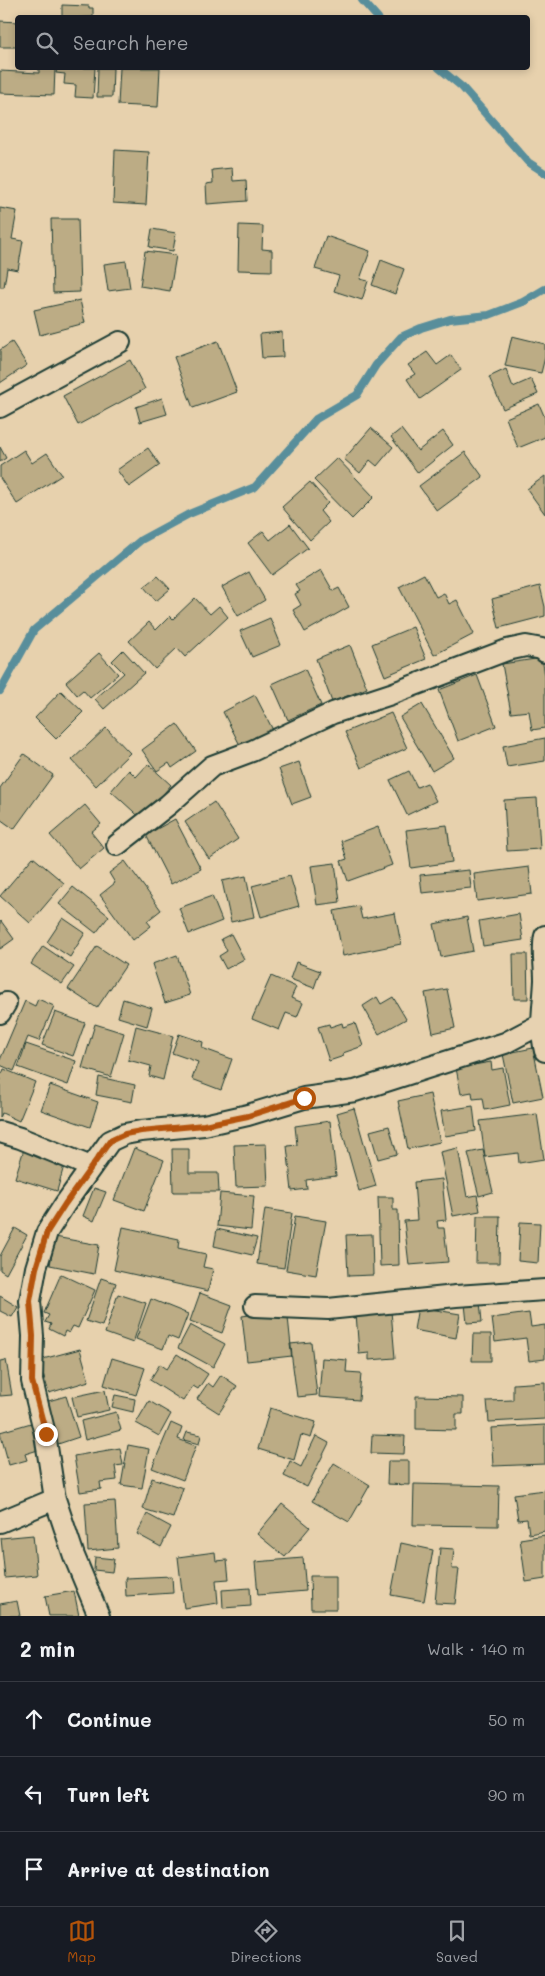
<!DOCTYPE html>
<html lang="en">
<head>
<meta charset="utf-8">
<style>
	body { margin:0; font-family:Mali,sans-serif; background:#242831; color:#f1f3f6 }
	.stop { position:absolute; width:15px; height:15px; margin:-11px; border:4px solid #b45309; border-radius:50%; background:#fff }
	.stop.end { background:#b45309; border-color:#fff; box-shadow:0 1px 5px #0008 }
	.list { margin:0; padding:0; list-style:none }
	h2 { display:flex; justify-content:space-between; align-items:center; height:65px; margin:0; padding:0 20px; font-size:21px }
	h2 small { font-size:16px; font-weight:400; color:#9ea1a6 }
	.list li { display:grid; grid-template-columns:32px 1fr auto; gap:15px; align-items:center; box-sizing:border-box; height:75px; padding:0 20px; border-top:1px solid #363941 }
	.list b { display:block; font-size:19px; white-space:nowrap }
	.list em { font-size:16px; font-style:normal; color:#9ea1a6 }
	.icon { flex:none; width:28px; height:28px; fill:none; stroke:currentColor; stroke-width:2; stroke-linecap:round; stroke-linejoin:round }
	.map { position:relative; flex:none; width:545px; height:1616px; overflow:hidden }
	.search { position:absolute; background:#171b24; box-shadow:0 2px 8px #0003; left:15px; right:15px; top:15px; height:55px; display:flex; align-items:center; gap:12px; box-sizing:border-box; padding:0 18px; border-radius:5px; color:#9ea1a6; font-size:19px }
	.sheet { height:290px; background:#171b24 }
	nav { display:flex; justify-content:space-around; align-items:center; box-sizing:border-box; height:70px; border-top:1px solid #363941; background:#171b24; font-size:14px; color:#9ea1a6 }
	nav a { display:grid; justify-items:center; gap:2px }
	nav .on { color:#b45309 }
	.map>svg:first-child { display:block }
</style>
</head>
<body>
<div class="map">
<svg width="545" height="1616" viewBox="0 0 545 1616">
	<rect width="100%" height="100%" fill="#e7d1ad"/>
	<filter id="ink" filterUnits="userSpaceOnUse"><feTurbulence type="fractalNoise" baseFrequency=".02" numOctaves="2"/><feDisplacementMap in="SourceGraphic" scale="10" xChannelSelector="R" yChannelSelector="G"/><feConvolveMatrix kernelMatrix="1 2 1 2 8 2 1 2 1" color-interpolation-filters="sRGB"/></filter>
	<g filter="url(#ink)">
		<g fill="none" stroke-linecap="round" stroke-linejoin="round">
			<path stroke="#598e9b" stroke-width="8" d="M362 0 378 18
				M439 68 462 87 528 162 545 173
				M0 691 34 630 141 540 189 514 255 487 316 419 357 395 376 365 401 337 421 328 450 319 489 315 523 302 545 289"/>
		</g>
		<path fill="#bcac85" stroke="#1f3d34" d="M62 5 89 6V8H93V17L62 18Z
			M0 21 18 22V47H0Z
			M39 68H55L54 95 0 93V71L39 73Z
			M57 68H95L93 98 75 97 76 85 64 84 65 74 56 73Z
			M98 68H113L112 97H97Z
			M120 68H160L158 107 118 105Z
			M115 150 149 152 146 205 113 203Z
			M232 168 233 181 246 180 247 201 207 204 206 184 213 183 212 170Z
			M0 208 17 211 12 239 23 241 18 270 7 268 4 287H0Z
			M51 219H78L80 292 53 293Z
			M239 225 263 226 262 249 272 250V271L238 270Z
			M152 229 176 233 173 251 149 247Z
			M326 236 370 251 360 279 368 281 362 300 334 291 339 276 315 269Z
			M145 251 176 255 170 291 140 286Z
			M381 260 404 269 395 294 372 285Z
			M126 261 130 288 108 291 104 264Z
			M80 300 85 323 40 335 34 310Z
			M282 332 283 357 262 358 260 334Z
			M512 336 545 344V357L541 373 505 366Z
			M218 341 237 392 193 408 174 357Z
			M12 342 27 365 0 383V350Z
			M427 352 437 365 451 355 461 370 420 399 407 379 415 374 408 365Z
			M130 360 145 389 78 425 63 396Z
			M506 369 513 387 531 379 538 394 503 409 489 377Z
			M162 398 167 414 140 422 136 407Z
			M539 404 545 418V437L518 448 506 418Z
			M371 428 393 447 377 466 370 460 360 473 344 459Z
			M401 429 418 451 443 431 453 445 418 473 391 437Z
			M0 447 6 458 0 462Z
			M148 448 160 465 129 487 117 470Z
			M24 450 32 463 47 453 62 475 17 504 0 478V466Z
			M465 452 483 477 437 511 419 486Z
			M337 458 374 497 352 519 314 480Z
			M545 476V514L527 489Z
			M310 482 328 503 320 511 329 522 310 540 282 507Z
			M290 524 308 548 272 575 248 543 263 531 270 540Z
			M321 570 333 591 339 588 349 607 305 632 293 610 301 605 295 594 300 591 296 585Z
			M249 572 265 600 238 616 222 587Z
			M424 574 436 597 444 593 449 604 457 600 474 634 434 655 399 587Z
			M158 576 170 589 156 601 144 587Z
			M540 586 545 607V616L499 628 492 599Z
			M195 598 210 614 219 606 228 617 185 657 177 648 155 669 129 641 149 622 156 630 170 616 173 619Z
			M270 618 281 645 252 657 240 631Z
			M413 627 426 659 385 676 372 644Z
			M350 645 367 688 332 702 316 659Z
			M123 650 144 673 104 709 95 699 124 673 112 661Z
			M99 653 118 674 90 698 83 690 77 695 66 682Z
			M542 658 545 676V728L532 730 529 711 511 713 502 664Z
			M305 669 321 705 288 720 272 684Z
			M477 675 496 726 458 741 439 690Z
			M61 691 83 712 56 739 35 718Z
			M255 695 274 732 242 749 223 712Z
			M422 704 454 758 432 771 400 717Z
			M391 713 407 748 361 768 345 732Z
			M177 724 196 751 172 768 169 763 157 771 142 750Z
			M106 728 130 753 96 786 72 760Z
			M545 738V761L507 767 503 746Z
			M24 754 53 775 14 829 0 819V788Z
			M299 762 311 797 292 804 279 769Z
			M148 764 171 785 159 799 163 802 145 822 111 791 129 770 136 777Z
			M409 771 417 787 427 783 436 801 407 815 390 780Z
			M537 798 540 849 507 851 504 800Z
			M214 802 238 839 209 859 185 822Z
			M85 805 101 824 91 832 104 848 79 869 50 835Z
			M175 819 201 869 171 884 146 835Z
			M447 825 452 862 411 868 406 830Z
			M378 827 392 865 348 881 341 861 347 859 341 841Z
			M33 857 64 883 30 923 0 896Z
			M125 861 161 910 147 921 151 926 133 940 100 895 115 883 109 873Z
			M335 863 340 902 317 905 311 866Z
			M529 867 532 894 477 901 474 874Z
			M469 870 471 888 422 893 420 875Z
			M246 876 254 917 231 922 222 881Z
			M290 876 299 906 261 917 252 886Z
			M73 887 109 916 96 933 59 904Z
			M212 896 222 921 189 934 179 908Z
			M359 906 362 919 395 913 401 944 343 956 334 911Z
			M519 914 523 940 483 946 479 921Z
			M467 917 473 951 441 957 434 924Z
			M63 918 85 933 70 957 47 942Z
			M1 921 14 939 0 949V922Z
			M231 934 244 959 226 969 219 956 227 951 221 939Z
			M43 946 74 967 62 984 31 964Z
			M97 946 126 965 97 1008 68 989Z
			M513 954H527L528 999H514Z
			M177 955 190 995 165 1003 152 964Z
			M296 962 320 971 314 988 290 979Z
			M271 976 296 987 291 998 303 1003 297 1017 286 1013 279 1030 252 1019Z
			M447 989 455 1028 433 1033 425 993Z
			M377 997 381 1004 393 997 406 1019 379 1034 363 1006Z
			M38 999 54 1006 39 1041 28 1037 14 1071 0 1065V1060L25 1001 35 1006Z
			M123 999 152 1008 147 1026 118 1017Z
			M55 1012 85 1023 73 1056 42 1045Z
			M342 1023 343 1027 355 1023 363 1046 343 1053 344 1056 329 1061 318 1027 329 1024 330 1027Z
			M95 1024 124 1033 111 1077 82 1068Z
			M136 1026 173 1036 163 1080 149 1076 151 1066 128 1060Z
			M179 1034 203 1042 202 1048 232 1059 221 1090 192 1079 198 1062 172 1053Z
			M26 1044 76 1061 68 1085 18 1067Z
			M533 1048 543 1097 513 1103 503 1054Z
			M491 1062 492 1070 503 1068 510 1105 485 1110 483 1098 473 1099 472 1092 461 1094 456 1068Z
			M4 1069 35 1082 19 1121 2 1113 0 1118V1073L2 1074Z
			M99 1077 135 1085 132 1102 96 1095Z
			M50 1085 98 1102 90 1127 41 1110Z
			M430 1094 440 1142 408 1149 398 1101Z
			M473 1106 476 1131 445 1136 441 1111Z
			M354 1108 376 1186 359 1191 337 1113Z
			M537 1114 544 1159 519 1163 518 1153 485 1157 480 1121Z
			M330 1121 336 1176 306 1180 307 1189 292 1191 287 1146 297 1145 295 1126Z
			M389 1126 397 1154 378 1159 370 1131Z
			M266 1144 268 1186 236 1187 234 1145Z
			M134 1148 164 1160 144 1211 114 1200Z
			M458 1148 467 1197 477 1195 480 1211 453 1216 440 1152Z
			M24 1149 65 1162 57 1191 15 1178Z
			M172 1149H189V1173H218L219 1192H173Z
			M483 1150 493 1192 479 1196 468 1153Z
			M442 1179 446 1220 437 1221 438 1228H444L448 1262 409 1265 404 1221 417 1220 414 1182Z
			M94 1188 106 1192 94 1221 83 1216Z
			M220 1193 254 1196 251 1230 217 1226Z
			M378 1197H393V1210H398L399 1265 380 1266Z
			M265 1209 292 1213 284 1268 257 1264Z
			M295 1216 326 1221 316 1275 286 1270Z
			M477 1216H500L499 1263H476Z
			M520 1222 540 1223 538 1263 518 1261Z
			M123 1227 179 1239 178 1248 206 1254 203 1267 213 1269 208 1291 114 1270Z
			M15 1228 27 1235 6 1274 0 1270V1256Z
			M217 1229 257 1238 252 1255 214 1246Z
			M372 1234 373 1275 348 1276 346 1235Z
			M55 1237 99 1245 94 1274 50 1265Z
			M61 1274 95 1290 78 1328 73 1326 69 1333 65 1331 63 1336 49 1329 51 1324 45 1322 49 1315 44 1313Z
			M101 1278 116 1283 102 1326 86 1321Z
			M200 1293 232 1305 222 1333 190 1321Z
			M118 1294 146 1303 133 1343 105 1333Z
			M0 1296 18 1307 12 1317 0 1311Z
			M151 1299 188 1314 178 1340 168 1336 163 1349 136 1339Z
			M480 1302 482 1322 467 1323 465 1304Z
			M418 1307 460 1314 456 1338 414 1330Z
			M278 1311 279 1318 288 1317 292 1356 247 1361 242 1316Z
			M391 1311 395 1358 369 1360V1353L359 1354 356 1313Z
			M529 1313 531 1327 545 1325V1359L529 1361 526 1338 495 1342 492 1318Z
			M190 1325 225 1344 213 1367 178 1348Z
			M473 1334H491V1361H472Z
			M311 1342 317 1395 297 1397 290 1344Z
			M80 1349 89 1381 49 1393 39 1360Z
			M177 1354 208 1374 198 1389 193 1386 183 1401 150 1380 160 1364 167 1369Z
			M112 1358 145 1368 136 1395 104 1385Z
			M322 1358 347 1360 346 1372 361 1373 359 1400 319 1397Z
			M6 1360 12 1395 0 1396V1361Z
			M221 1375 237 1386 219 1413 197 1399 208 1383 213 1387Z
			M545 1382V1419L489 1422 487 1401 513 1400V1384Z
			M105 1390 109 1410 77 1417 72 1397Z
			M115 1395 135 1399 133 1412 112 1407Z
			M66 1396 79 1437 58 1444 45 1402Z
			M416 1396 463 1397V1414H456V1430L416 1429Z
			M149 1401 171 1414 159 1436 136 1423Z
			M270 1408 316 1422 311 1438 301 1435 294 1460 258 1449Z
			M116 1412 121 1430 85 1440 81 1421Z
			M31 1423 38 1450 25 1454 27 1460 9 1465 0 1432Z
			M171 1423 182 1428 178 1439 196 1446 183 1480 152 1468Z
			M545 1425V1464L493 1466 491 1428Z
			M187 1432 201 1435 199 1444 184 1440Z
			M372 1435 405 1436 404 1454 371 1453Z
			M316 1436 329 1443 307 1487 284 1476 290 1461 301 1467Z
			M128 1445 149 1449 142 1488 121 1485Z
			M120 1448 123 1465 115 1466 117 1480 100 1482 101 1489 80 1492 74 1456Z
			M388 1461H409V1485L387 1484Z
			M334 1463 370 1485 349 1522 312 1501Z
			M152 1478 183 1488 173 1518 143 1509Z
			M414 1484 499 1486 498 1526 413 1525Z
			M545 1490V1531L529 1534 527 1519 518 1520 514 1494Z
			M115 1501 118 1548 88 1551 85 1503Z
			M282 1504 310 1527 285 1557 257 1534Z
			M147 1514 171 1527 161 1547 137 1534Z
			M33 1535 37 1575 5 1578 1 1538Z
			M545 1535V1579L526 1582 520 1539Z
			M401 1543 433 1550 424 1601 391 1595Z
			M440 1548 454 1549 452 1569H459L455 1604 435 1603Z
			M215 1552 216 1561 227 1560 229 1579 216 1580 218 1603 184 1608 178 1557Z
			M95 1557 114 1559 112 1572 94 1570Z
			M303 1558 306 1591 258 1595 255 1562Z
			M172 1576 173 1593 126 1596 125 1578Z
			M310 1576H336V1609H311Z
			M250 1588 251 1606 223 1608 222 1590Z
			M74 1591 79 1616H49L45 1596Z
			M17 1601 20 1616H0V1604Z"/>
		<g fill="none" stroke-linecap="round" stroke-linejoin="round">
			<defs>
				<path id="street" d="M0 407 120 342
					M117 845 168 805 212 766 252 751 333 713 391 694 507 650 526 646 542 649 545 652
					M545 936C542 951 545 965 545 980 544 1005 539 1026 545 1051
					M0 1013 6 1003
					M0 1132 20 1138 91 1167
					M255 1306 328 1309 456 1296 545 1290
					M0 1522 55 1499
					M99 1616 74 1556 55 1499 45 1434 32 1381 33 1336 30 1301 36 1268 47 1232 65 1204 110 1141 125 1134 141 1131 204 1125 248 1115 304 1098 355 1091 505 1043 541 1024"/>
			</defs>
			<use href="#street" stroke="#1f3d34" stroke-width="24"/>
			<use href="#street" stroke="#e7d2b1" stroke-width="20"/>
		</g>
	</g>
	<g fill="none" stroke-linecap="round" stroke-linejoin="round" filter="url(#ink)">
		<path stroke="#b45309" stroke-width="6" d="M46 1434 32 1381 33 1336 30 1301 36 1268 47 1232 65 1204 110 1141 125 1134 141 1131 204 1125 248 1116 304 1098"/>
	</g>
</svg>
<div class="stop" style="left:304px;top:1098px"></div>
<div class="stop end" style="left:46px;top:1434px"></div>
<div class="search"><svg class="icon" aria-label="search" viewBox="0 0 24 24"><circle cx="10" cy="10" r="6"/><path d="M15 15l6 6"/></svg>Search here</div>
</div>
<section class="sheet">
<h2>2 min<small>Walk · 140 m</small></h2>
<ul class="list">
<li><svg class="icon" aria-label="ahead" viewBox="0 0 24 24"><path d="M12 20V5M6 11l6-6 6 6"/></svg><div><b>Continue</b></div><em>50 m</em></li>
<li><svg class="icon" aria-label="left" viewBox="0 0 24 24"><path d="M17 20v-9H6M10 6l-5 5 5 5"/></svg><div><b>Turn left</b></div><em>90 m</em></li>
<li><svg class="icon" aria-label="arrive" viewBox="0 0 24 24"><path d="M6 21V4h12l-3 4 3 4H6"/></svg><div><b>Arrive at destination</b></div></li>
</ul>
</section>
<nav>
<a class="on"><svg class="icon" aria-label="map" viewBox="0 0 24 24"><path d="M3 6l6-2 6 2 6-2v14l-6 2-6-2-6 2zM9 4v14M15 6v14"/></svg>Map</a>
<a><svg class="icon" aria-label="directions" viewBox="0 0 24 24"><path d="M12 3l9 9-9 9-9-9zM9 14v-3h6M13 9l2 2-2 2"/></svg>Directions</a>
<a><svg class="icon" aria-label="saved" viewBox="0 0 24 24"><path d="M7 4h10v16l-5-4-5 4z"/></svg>Saved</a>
</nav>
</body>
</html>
